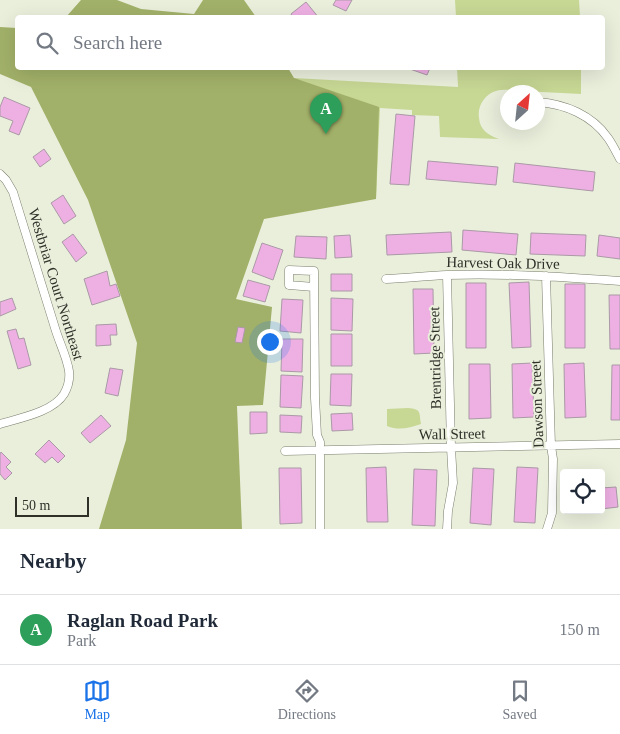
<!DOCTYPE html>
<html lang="en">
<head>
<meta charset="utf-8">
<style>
	body { margin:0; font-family:Georgia,serif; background:#f2f2f3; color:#1f2937 }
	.controls { position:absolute; right:15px; bottom:15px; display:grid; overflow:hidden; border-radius:5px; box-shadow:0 5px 20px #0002 }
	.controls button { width:45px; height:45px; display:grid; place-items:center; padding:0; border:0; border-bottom:1px solid #e0e1e3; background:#fff; color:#1f2937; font:25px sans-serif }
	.compass { position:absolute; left:500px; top:85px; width:45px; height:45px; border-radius:50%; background:#fff; box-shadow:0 5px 20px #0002; rotate:27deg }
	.scale { position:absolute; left:15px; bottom:12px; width:74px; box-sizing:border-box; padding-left:5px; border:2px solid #2f3129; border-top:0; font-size:14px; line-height:18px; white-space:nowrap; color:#2f3129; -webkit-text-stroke:4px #eaefdc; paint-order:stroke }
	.you { position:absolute; left:269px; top:341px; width:18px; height:18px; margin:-12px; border:4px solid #fff; border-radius:50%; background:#1a73e8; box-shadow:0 0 0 8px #1a73e833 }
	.badge { display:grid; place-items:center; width:32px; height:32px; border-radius:50%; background:#1a73e8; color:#fff; font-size:16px; font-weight:700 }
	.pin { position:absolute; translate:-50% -41px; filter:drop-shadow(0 1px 2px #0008) }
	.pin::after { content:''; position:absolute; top:26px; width:18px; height:15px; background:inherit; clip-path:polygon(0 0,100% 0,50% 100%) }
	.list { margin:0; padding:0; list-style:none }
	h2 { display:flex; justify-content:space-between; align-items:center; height:65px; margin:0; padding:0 20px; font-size:21px }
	h2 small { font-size:16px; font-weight:400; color:#747a83 }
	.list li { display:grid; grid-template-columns:32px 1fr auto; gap:15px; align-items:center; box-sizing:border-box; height:70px; padding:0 20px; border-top:1px solid #e0e1e3 }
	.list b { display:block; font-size:19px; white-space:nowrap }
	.list p { margin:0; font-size:16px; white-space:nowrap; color:#747a83 }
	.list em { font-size:16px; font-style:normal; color:#747a83 }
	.icon { flex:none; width:28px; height:28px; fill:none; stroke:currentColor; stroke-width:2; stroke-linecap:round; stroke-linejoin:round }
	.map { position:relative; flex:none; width:620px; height:529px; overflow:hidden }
	.search { position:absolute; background:#fff; box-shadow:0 5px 20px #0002; left:15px; right:15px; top:15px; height:55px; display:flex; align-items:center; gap:12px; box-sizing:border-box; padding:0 18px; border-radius:5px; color:#747a83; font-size:19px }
	.sheet { height:135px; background:#fff }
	nav { display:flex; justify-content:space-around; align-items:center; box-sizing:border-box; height:70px; border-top:1px solid #e0e1e3; background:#fff; font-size:14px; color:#747a83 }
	nav a { display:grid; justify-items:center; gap:2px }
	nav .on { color:#1a73e8 }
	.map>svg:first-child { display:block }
</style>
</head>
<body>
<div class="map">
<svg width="620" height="529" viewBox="0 0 620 529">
	<rect width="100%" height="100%" fill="#eaefdc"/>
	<path fill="#c7d794" d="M455 0H579L580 17H456Z
		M457 68H581V94C562 93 542 92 523 91 514 90 504 89 496 91 485 94 477 106 479 118 480 130 488 135 499 139L440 137 439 116 412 115V110L380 108 376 199 294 78 458 87Z
		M408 408C422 409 419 413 421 424 409 428 399 431 387 426V409Z"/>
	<path fill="#a2b169" d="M81 0H117L141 9 194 14 203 0H244L256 17H66Z
		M0 27 17 28 18 68H288L294 78 379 107 376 199 264 219 236 299 272 307 263 405 237 406 242 529H99L126 440 137 343 88 200 31 87 0 74Z"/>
	<path fill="#eeb0e3" stroke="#aa99a6" d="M336 0H352L346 11 333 5Z
		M306 2 319 18H293L291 14Z
		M407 68H430L427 75Z
		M4 97 30 108 19 135 9 131 13 121 0 116V107Z
		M396 114 415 116 409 185 390 184Z
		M44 149 51 159 40 167 33 157Z
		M428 161 498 167 496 185 426 179Z
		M515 163 595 172 593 191 513 182Z
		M63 195 76 216 64 224 51 203Z
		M463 230 518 234 516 255 462 250Z
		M451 232 452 252 387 255 386 235Z
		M531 233 586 235 585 256 530 254Z
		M73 234 87 253 76 262 62 242Z
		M350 235 352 257 335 258 334 236Z
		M599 235 620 238V259L597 256Z
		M296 236 327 237 326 259 294 257Z
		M262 243 283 250 273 280 252 272Z
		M107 271 110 286 116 284 120 296 92 305 84 279Z
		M331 274H352V291H331Z
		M248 280 270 286 265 302 243 296Z
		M529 282 531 347 512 348 509 283Z
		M466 283H486V348H466Z
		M565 284H585V348H565Z
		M413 289H433L434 353 414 354Z
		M609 295H620V349H610Z
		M12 298 16 309 0 316V302Z
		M331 298 353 299 352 331 331 330Z
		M282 299 303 300 301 333 280 331Z
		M116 324 117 335H110L111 345 96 346V325Z
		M238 327 245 328 242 343 235 342Z
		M16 329 19 339 24 338 31 365 18 369 7 331Z
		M331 334H352V366H331Z
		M282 339H303L302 372 281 371Z
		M532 363 534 417 513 418 512 364Z
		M584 363 586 417 565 418 564 364Z
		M469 364H490L491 418 469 419Z
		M612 365H620V420H611Z
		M110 368 123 370 118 396 105 393Z
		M331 374H352L351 406 330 405Z
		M281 375 303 376 301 408 280 407Z
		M250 412H267V433L250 434Z
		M352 413 353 430 332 431 331 414Z
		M101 415 111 426 90 443 81 433Z
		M280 415 302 416 301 433 280 432Z
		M49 440 65 456 58 463 52 457 45 463 35 454Z
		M1 452 11 462 6 467 12 473 5 480 0 474V454Z
		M386 467 388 522H367L366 468Z
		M517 467 538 468 535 523 514 522Z
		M279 468H301L302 523 280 524Z
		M473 468 494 469 491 525 470 523Z
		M414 469 437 470 435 526 412 525Z
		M616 487 618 507 601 509V488Z
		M561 490H564V510H577L563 511Z"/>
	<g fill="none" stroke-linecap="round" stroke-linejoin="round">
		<defs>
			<path id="minor" d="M538 102C565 104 592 115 608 138 613 145 616 152 620 159
				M507 113H508
				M0 174 6 180 13 192C27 237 41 282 55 328 59 342 67 357 69 371 70 379 68 387 64 394 53 412 20 418 0 424
				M447 275 451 448 453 483 448 511 447 529
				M546 276 551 446 553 459 552 513 547 529
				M386 279C406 278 427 276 447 275 504 273 563 277 620 281
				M314 287 289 285V270L314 271 315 398 317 435 320 442V529
				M285 451 620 444"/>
		</defs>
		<use href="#minor" stroke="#797e6c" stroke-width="9"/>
		<use href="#minor" stroke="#fff" stroke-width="8"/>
	</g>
	<g text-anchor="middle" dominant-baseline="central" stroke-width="4" stroke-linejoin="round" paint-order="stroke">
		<g font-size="15" fill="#2f3129" stroke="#eaefdc">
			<text transform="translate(503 263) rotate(1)">Harvest Oak Drive</text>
			<text transform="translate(56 284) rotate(73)">Westbriar Court Northeast</text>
			<text transform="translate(435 358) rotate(-91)">Brentridge Street</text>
			<text transform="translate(537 404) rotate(-92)">Dawson Street</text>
			<text transform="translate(452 434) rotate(-1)">Wall Street</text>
		</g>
	</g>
</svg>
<div class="controls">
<button><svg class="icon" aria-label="locate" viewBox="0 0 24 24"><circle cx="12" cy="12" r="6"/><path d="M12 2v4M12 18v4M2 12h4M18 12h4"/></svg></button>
</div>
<svg class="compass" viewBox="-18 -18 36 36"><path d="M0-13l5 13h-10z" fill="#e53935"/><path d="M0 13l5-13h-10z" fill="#747a83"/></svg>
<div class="scale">50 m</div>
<div class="you"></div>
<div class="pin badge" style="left:326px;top:134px;background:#2e9e5b">A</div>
<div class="search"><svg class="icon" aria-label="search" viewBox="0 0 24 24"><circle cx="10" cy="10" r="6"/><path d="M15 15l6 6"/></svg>Search here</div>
</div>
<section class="sheet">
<h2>Nearby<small></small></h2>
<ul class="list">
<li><span class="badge" style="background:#2e9e5b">A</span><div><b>Raglan Road Park</b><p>Park</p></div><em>150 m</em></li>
</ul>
</section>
<nav>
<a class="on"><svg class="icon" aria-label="map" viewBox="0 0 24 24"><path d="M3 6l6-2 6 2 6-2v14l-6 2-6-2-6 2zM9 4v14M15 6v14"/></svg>Map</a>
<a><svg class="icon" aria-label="directions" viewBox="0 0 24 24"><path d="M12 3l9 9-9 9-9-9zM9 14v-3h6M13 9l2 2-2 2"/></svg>Directions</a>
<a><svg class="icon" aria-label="saved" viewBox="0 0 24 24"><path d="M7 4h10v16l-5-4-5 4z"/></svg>Saved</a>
</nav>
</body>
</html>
